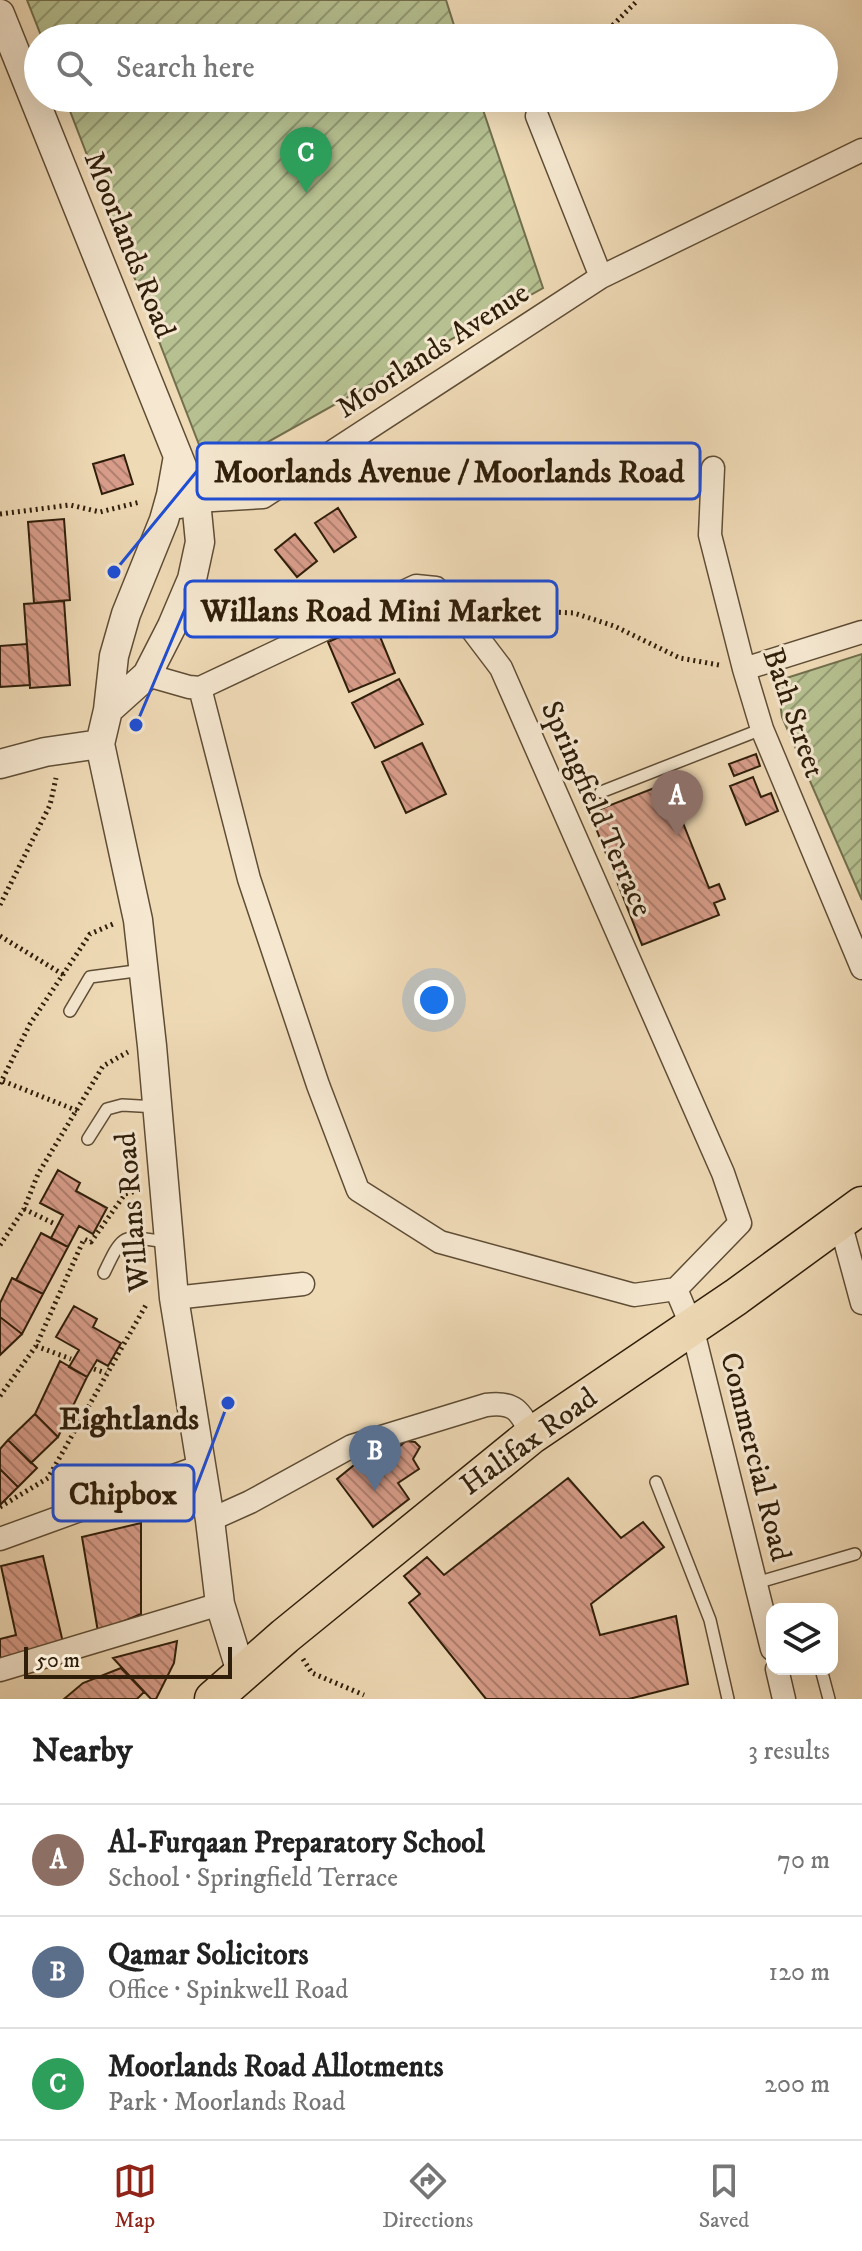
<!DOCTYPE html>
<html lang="en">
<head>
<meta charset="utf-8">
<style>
	body { margin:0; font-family:"IM FELL DW Pica",serif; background:#f2f2f2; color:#222 }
	.controls { position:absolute; right:24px; bottom:24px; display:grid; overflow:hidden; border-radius:16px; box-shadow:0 8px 32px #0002 }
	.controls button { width:72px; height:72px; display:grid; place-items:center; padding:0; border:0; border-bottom:2px solid #e0e0e0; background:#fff; color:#222; font:40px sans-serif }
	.scale { position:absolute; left:24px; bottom:20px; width:208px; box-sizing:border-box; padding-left:8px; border:4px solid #2f1e0a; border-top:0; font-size:22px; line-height:28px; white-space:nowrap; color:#2f1e0a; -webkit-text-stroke:6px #f5e7d0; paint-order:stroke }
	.you { position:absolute; left:434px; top:1000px; width:28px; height:28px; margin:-20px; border:6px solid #fff; border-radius:50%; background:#1a73e8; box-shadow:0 0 0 12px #1a73e833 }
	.badge { display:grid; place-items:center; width:52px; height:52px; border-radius:50%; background:#8f2418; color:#fff; font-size:26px; font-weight:700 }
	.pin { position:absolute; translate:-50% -66px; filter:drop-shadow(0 2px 4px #0008) }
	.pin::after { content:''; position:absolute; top:42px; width:28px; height:24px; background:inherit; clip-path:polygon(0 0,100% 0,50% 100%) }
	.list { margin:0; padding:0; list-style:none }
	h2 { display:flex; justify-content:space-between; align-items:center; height:104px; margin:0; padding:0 32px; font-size:34px }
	h2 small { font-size:26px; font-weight:400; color:#767676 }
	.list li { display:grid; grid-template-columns:52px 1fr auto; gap:24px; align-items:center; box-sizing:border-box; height:112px; padding:0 32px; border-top:2px solid #e0e0e0 }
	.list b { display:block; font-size:30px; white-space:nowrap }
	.list p { margin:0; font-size:26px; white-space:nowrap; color:#767676 }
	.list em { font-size:26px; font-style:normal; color:#767676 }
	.icon { flex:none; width:44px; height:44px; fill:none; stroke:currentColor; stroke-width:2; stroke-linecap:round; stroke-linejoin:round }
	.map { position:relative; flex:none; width:862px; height:1699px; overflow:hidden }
	.search { position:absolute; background:#fff; box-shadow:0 8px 32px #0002; left:24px; right:24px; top:24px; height:88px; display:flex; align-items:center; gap:20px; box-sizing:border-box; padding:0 28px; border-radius:44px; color:#767676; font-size:30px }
	.sheet { height:440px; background:#fff }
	nav { display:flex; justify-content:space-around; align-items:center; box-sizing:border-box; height:112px; border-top:2px solid #e0e0e0; background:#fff; font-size:22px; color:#767676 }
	nav a { display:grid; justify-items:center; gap:4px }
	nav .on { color:#8f2418 }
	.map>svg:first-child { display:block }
</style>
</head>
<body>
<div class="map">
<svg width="862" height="1699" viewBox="0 0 862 1699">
	<defs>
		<pattern id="garden-furrows" width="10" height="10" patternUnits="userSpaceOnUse" patternTransform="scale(2)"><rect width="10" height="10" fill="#b6c090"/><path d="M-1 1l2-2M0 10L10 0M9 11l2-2" fill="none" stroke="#949b74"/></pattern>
		<pattern id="building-back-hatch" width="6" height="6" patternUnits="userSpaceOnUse" patternTransform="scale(2)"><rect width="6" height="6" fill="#d89d8a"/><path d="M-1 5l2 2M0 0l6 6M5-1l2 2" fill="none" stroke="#b07f6f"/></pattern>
	</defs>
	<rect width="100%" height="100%" fill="#efdab6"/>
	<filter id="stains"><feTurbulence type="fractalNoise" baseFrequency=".0025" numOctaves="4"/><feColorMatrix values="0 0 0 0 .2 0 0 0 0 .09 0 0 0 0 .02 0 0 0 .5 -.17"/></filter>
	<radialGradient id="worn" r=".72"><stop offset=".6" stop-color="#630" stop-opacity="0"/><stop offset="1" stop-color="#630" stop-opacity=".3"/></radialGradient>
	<path fill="url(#garden-furrows)" stroke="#726f4d" stroke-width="2" d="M27 0H446L458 38H42Z
		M65 98H479L543 288 250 452 203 455Z
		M862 654V900L782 717 777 681Z"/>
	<path fill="url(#building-back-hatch)" stroke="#2f1e0a" stroke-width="2" d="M124 455 133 484 102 494 93 464Z
		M338 508 356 537 334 552 315 523Z
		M64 519 70 600 34 603 28 522Z
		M295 534 317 561 297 577 275 550Z
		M64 601 70 685 30 688 24 604Z
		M374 622 395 673 349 692 328 642Z
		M27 644 30 685 0 687V646Z
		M399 679 423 724 375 748 352 703Z
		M422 743 446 794 406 813 382 762Z
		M756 754 760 766 734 776 729 764Z
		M753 777 761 797 771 793 778 811 746 825 730 786Z
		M667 783 709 888 719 884 725 899 714 903 719 915 642 945 590 813Z
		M58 1170 80 1183 76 1191 107 1208 93 1234 79 1226 68 1247 51 1238 63 1215 40 1203Z
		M41 1233 68 1247 43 1294 16 1280Z
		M12 1278 43 1294 22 1334 0 1317V1303Z
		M74 1306 97 1319 93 1327 121 1343 108 1366 97 1360 87 1377 69 1367 79 1350 56 1337Z
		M0 1317 22 1334 0 1355Z
		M60 1361 87 1377 58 1437 35 1414Z
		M35 1414 58 1437 31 1463 8 1440Z
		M8 1440 37 1468 18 1487 0 1469V1449Z
		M406 1441 415 1442 420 1447 413 1459 419 1469 398 1483 409 1499 373 1527 337 1479 364 1457 372 1469Z
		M0 1469 18 1487 0 1505Z
		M568 1478 621 1538 643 1522 664 1547 591 1604 600 1635 676 1616 688 1684 629 1699H486L409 1603 420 1594 404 1576 427 1557 444 1575Z
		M141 1523V1614L98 1632 82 1537Z
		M43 1556 64 1647 0 1661V1639L16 1635 1 1566Z
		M177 1641 174 1663 156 1699H151L113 1658Z
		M121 1668 144 1692 137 1699H64L83 1683Z"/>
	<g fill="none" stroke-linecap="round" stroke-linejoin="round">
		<defs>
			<path id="service" d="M601 792 762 729
				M70 1011 90 977 143 970
				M88 1139 107 1109 122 1105 157 1107
				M104 1273C125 1229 122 1237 169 1242
				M656 1482 710 1620 728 1699
				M756 1583 855 1554
				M821 1669 829 1699"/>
			<path id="minor" d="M537 116 601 277
				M713 468 710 535 744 669 762 729 862 968
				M180 507 196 501 263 497 601 277 862 150
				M744 669 862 632
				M147 675 189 687 200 688
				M840 1222 862 1303
				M676 1289 634 1295 440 1242 358 1190 318 1085 249 879 200 688 416 586 436 588 454 606 501 668 723 1173 740 1223 676 1289 692 1327 772 1649
				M174 1298 303 1284
				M210 1520 250 1502 352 1446 486 1405C515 1401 520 1411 532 1435
				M0 1539 201 1466
				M777 1669 784 1699
				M0 1670 220 1604"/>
			<path id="tertiary" d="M0 14 196 501 200 542 192 579 172 626 147 675 108 710
				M178 456 171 495 164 520 126 614 114 656 108 710 100 744 138 920 152 1046 174 1298 210 1520 220 1604 241 1672
				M0 764 45 752 100 744"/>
			<path id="primary" d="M213 1699 285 1636 532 1435 736 1297 862 1205"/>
		</defs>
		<use href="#service" stroke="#5f4d35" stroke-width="14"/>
		<use href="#minor" stroke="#5f4d35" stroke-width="25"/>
		<use href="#tertiary" stroke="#5f4d35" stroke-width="31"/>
		<use href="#primary" stroke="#2f1e0a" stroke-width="39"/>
		<path stroke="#2f1e0a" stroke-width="5" stroke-dasharray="2 4" stroke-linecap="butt" d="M600 38 638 0
			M0 514 70 505 100 512 140 502
			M487 609 574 613 614 626 680 658 719 665
			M0 905 50 805 56 778
			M0 936 64 975
			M3 1081 78 1111
			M0 1084 30 1024 90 934 113 924
			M24 1209 55 1224
			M0 1245 24 1209 38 1174 103 1066 128 1052
			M36 1346 71 1359
			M94 1369 106 1373
			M0 1396 36 1346 84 1239 91 1242 125 1194 137 1191
			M0 1507 48 1478 146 1305
			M303 1659 312 1673 364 1695"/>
		<use href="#service" stroke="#f5e7d0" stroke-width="11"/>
		<use href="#minor" stroke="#f5e7d0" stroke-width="22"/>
		<use href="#tertiary" stroke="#f5e7d0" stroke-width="28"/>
		<use href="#primary" stroke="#efdab6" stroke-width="36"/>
	</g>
	<g text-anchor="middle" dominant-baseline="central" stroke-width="6" stroke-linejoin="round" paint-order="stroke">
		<g font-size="30" fill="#2f1e0a" stroke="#f5e7d0">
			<text transform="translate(129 245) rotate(68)">Moorlands Road</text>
			<text transform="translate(433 351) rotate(-33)">Moorlands Avenue</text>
			<text transform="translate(793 713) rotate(71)">Bath Street</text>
			<text transform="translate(596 809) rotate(66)">Springfield Terrace</text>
			<text transform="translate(133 1212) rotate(-95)">Willans Road</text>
			<text transform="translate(529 1442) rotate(-36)">Halifax Road</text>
			<text transform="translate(755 1457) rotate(76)">Commercial Road</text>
		</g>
		<g font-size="32" font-weight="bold" fill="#2f1e0a" stroke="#f5e7d0">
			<text x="129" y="1420">Eightlands</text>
		</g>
	</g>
	<path fill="none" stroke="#1d4ed8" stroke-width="3" d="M114 572L197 471M136 725L185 609M228 1403L194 1493"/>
	<g fill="#1d4ed8" stroke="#f5e7d0" stroke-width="3">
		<circle cx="114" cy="572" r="8"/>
		<circle cx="136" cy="725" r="8"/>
		<circle cx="228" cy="1403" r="8"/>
	</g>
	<g fill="#f5e7d0" stroke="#1d4ed8" stroke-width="3">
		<rect x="197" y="443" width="503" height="56" rx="8"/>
		<rect x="185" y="581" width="372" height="56" rx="8"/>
		<rect x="53" y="1465" width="141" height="56" rx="8"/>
	</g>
	<g font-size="32" text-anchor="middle" font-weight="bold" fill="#2f1e0a">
		<text x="449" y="482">Moorlands Avenue / Moorlands Road</text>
		<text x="371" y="621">Willans Road Mini Market</text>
		<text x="123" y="1504">Chipbox</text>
	</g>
	<rect width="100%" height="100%" filter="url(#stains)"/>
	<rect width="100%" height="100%" fill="url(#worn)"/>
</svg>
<div class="controls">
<button><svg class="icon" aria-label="layers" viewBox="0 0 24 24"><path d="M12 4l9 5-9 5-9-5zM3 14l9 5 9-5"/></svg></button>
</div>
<div class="scale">50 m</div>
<div class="you"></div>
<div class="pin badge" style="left:677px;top:836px;background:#8d6e63">A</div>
<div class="pin badge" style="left:375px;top:1491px;background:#5c6f8a">B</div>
<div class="pin badge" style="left:306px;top:193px;background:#2e9e5b">C</div>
<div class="search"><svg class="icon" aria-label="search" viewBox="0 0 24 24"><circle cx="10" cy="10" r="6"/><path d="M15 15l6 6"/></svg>Search here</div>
</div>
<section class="sheet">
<h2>Nearby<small>3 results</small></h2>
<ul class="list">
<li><span class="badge" style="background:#8d6e63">A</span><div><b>Al-Furqaan Preparatory School</b><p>School · Springfield Terrace</p></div><em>70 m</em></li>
<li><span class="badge" style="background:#5c6f8a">B</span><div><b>Qamar Solicitors</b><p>Office · Spinkwell Road</p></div><em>120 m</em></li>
<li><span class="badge" style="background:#2e9e5b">C</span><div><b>Moorlands Road Allotments</b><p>Park · Moorlands Road</p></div><em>200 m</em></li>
</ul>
</section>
<nav>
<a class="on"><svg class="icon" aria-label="map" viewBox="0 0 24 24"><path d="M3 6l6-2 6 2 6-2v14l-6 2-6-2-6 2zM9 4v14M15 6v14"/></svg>Map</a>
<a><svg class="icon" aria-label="directions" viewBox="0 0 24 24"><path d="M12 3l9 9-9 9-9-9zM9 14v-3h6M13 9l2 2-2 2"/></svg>Directions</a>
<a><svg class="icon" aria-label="saved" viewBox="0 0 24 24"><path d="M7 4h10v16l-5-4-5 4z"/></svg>Saved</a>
</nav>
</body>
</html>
